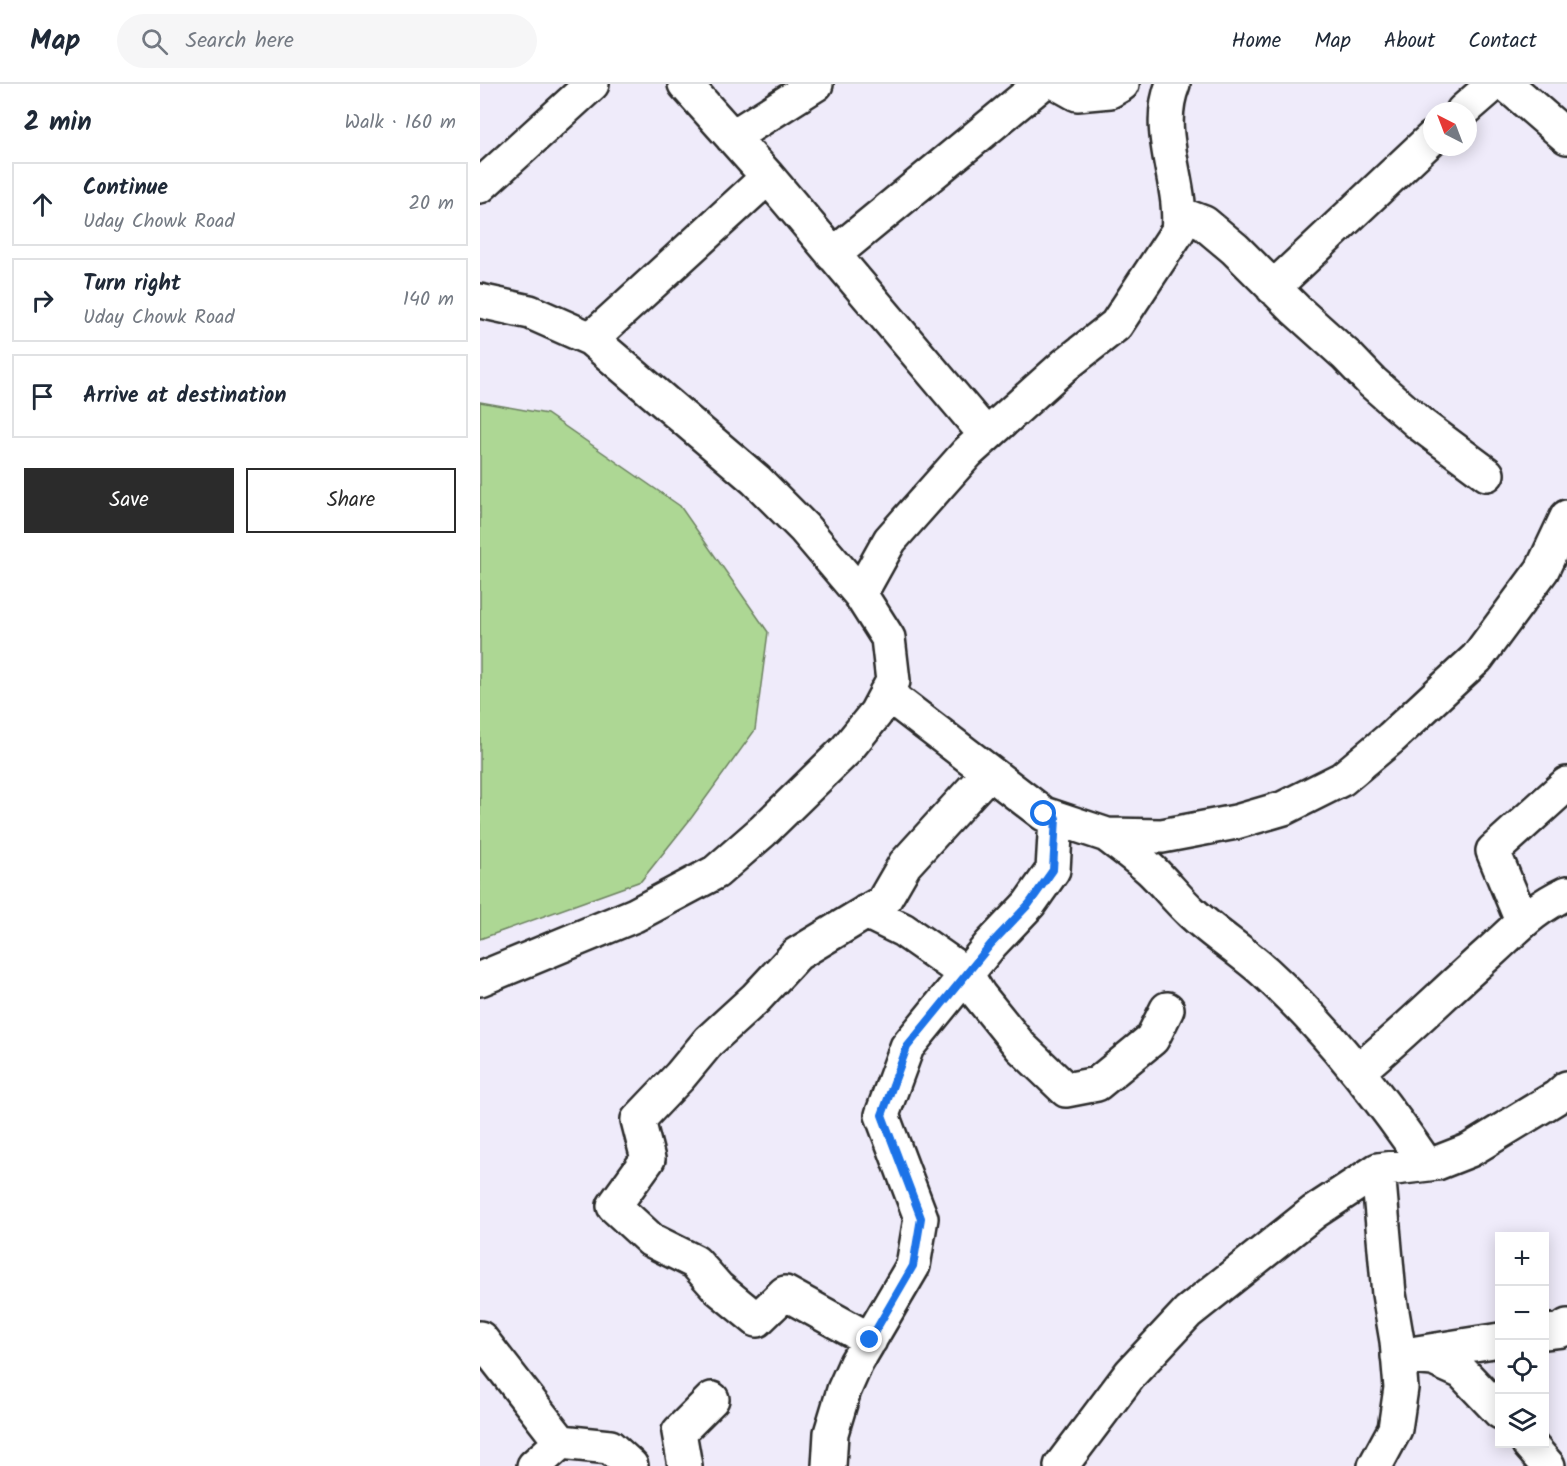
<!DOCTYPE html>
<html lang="en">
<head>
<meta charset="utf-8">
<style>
	body { margin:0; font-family:Kalam,sans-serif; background:#f6f6f7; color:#1f2937 }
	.controls { position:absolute; right:18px; bottom:18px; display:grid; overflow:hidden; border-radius:0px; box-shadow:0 3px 15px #0003 }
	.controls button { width:54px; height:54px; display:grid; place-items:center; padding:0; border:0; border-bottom:2px solid #e0e1e3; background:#fff; color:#1f2937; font:30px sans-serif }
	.compass { position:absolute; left:943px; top:18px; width:54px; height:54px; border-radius:50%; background:#fff; box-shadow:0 3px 15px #0003; rotate:318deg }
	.stop { position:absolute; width:18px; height:18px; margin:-14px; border:4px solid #1a73e8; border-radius:50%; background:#fff }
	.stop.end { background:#1a73e8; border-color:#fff; box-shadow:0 2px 6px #0008 }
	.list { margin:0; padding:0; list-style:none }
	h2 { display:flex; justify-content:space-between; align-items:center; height:78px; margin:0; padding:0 24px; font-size:26px }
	h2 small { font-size:20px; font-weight:400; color:#747a83 }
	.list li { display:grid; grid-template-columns:39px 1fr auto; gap:18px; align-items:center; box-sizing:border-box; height:84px; margin:0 12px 12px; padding:0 12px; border:2px solid #e0e1e3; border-radius:0px }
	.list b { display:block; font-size:22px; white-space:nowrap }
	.list p { margin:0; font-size:20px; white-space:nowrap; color:#747a83 }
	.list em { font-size:20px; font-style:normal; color:#747a83 }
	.actions { display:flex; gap:12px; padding:18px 24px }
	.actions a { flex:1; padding:14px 0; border:2px solid #2b2b2b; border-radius:0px; text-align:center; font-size:21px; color:#2b2b2b }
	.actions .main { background:#2b2b2b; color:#fff }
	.icon { flex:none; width:33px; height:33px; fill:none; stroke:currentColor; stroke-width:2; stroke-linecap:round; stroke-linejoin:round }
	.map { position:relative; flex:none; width:1087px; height:1382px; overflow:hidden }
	header { display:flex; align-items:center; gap:36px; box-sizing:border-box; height:84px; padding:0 30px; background:#fff; border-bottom:2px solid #e0e1e3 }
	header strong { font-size:28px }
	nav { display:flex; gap:33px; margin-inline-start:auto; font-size:21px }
	.search { width:420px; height:54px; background:#f6f6f7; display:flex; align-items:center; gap:15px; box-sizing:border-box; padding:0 21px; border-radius:33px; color:#747a83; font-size:22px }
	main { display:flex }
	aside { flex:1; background:#fff }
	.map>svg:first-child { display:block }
</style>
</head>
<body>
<header>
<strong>Map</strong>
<div class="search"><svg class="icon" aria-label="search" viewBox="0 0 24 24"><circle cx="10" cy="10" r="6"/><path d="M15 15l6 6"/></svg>Search here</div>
<nav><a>Home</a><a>Map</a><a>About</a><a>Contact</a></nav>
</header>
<main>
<aside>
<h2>2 min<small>Walk · 160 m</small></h2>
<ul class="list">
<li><svg class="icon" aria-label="ahead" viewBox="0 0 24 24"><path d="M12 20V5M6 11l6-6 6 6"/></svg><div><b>Continue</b><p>Uday Chowk Road</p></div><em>20 m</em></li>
<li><svg class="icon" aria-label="right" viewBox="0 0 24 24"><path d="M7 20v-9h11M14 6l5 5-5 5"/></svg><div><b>Turn right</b><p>Uday Chowk Road</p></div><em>140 m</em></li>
<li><svg class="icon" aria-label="arrive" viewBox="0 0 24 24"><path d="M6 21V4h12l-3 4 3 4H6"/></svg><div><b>Arrive at destination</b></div></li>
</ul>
<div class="actions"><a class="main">Save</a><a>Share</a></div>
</aside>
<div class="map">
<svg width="1087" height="1382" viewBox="0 0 1087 1382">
	<rect width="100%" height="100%" fill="#efebfa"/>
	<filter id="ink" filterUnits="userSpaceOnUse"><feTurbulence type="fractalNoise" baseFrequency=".0167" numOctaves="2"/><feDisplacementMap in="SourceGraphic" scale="12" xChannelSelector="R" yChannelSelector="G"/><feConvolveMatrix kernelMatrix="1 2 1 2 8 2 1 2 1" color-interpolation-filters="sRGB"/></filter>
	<g filter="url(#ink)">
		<path fill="#add794" stroke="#6c8160" stroke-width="1.5" d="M0 318 67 330 200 422 288 548 275 646 212 733 161 797 0 855Z"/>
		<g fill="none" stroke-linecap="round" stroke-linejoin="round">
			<defs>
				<path id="minor" d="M205 0 288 93 506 351
					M579 0 597 10 630 7 642 0
					M1026 0 1087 53
					M983 27 1014 0
					M252 53 336 0
					M0 102 112 0
					M700 130 724 139 755 165 816 226 867 272 892 298 940 340 1007 390
					M353 171 561 0
					M793 204 952 54
					M0 217 50 228 111 255 276 396 324 444 380 510 408 554 413 597 396 629 366 666 283 747 236 788 155 831 0 895
					M111 255 288 93
					M380 510 410 456 488 368 585 281 636 241 698 147C704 99 673 49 693 0
					M406 609 564 730 627 751 682 752 756 738 804 724 862 695 911 654 997 574 1062 486 1087 433
					M627 751C641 762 656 773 670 785 684 798 696 814 711 828 734 850 762 867 785 888 847 945 899 1011 946 1080
					M386 828 423 846 486 890 499 911 541 963 586 1006 617 1000 672 955 687 925
					M1042 837 1013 767 1087 700
					M878 987C923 950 964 909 1008 870 1036 845 1052 825 1087 809
					M1064 1248 1082 1246 1087 1242
					M0 1254 81 1358 54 1382
					M390 1256 305 1209 277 1236 238 1204 215 1178 171 1156 134 1122 168 1075 158 1036 200 992 229 957 276 914 317 870 403 818 425 780 509 688
					M937 1269 1020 1256
					M918 1272 953 1275 982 1288 1020 1328
					M81 1358 130 1363 151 1382
					M1049 1360 1068 1382
					M205 1382 199 1348 232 1315
					M349 1382 351 1349 364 1306 376 1279 433 1182 441 1134 402 1031 427 963 511 860 549 820 573 786 576 734
					M581 1382 651 1289 708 1228 834 1128 898 1086 957 1079 990 1066 1077 1013 1087 1004
					M895 1382 915 1345 921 1304 917 1257 909 1210 898 1086"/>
			</defs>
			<use href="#minor" stroke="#2b2b2b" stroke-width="38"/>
			<use href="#minor" stroke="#fff" stroke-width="33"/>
		</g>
	</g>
	<g fill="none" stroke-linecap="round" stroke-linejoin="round" filter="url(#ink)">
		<path stroke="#1a73e8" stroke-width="8" d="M390 1256 433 1182 441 1134 402 1031 427 963 511 860 549 820 573 786 576 734 564 730"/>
	</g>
</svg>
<div class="controls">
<button>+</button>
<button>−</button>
<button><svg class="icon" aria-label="locate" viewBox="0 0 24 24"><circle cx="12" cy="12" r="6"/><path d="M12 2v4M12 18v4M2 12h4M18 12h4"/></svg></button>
<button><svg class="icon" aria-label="layers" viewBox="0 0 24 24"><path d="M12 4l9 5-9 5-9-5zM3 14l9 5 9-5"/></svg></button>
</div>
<svg class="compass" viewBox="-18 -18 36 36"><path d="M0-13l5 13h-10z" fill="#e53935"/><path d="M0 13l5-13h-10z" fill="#747a83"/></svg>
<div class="stop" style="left:564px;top:730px"></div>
<div class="stop end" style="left:390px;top:1256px"></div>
</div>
</main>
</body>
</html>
